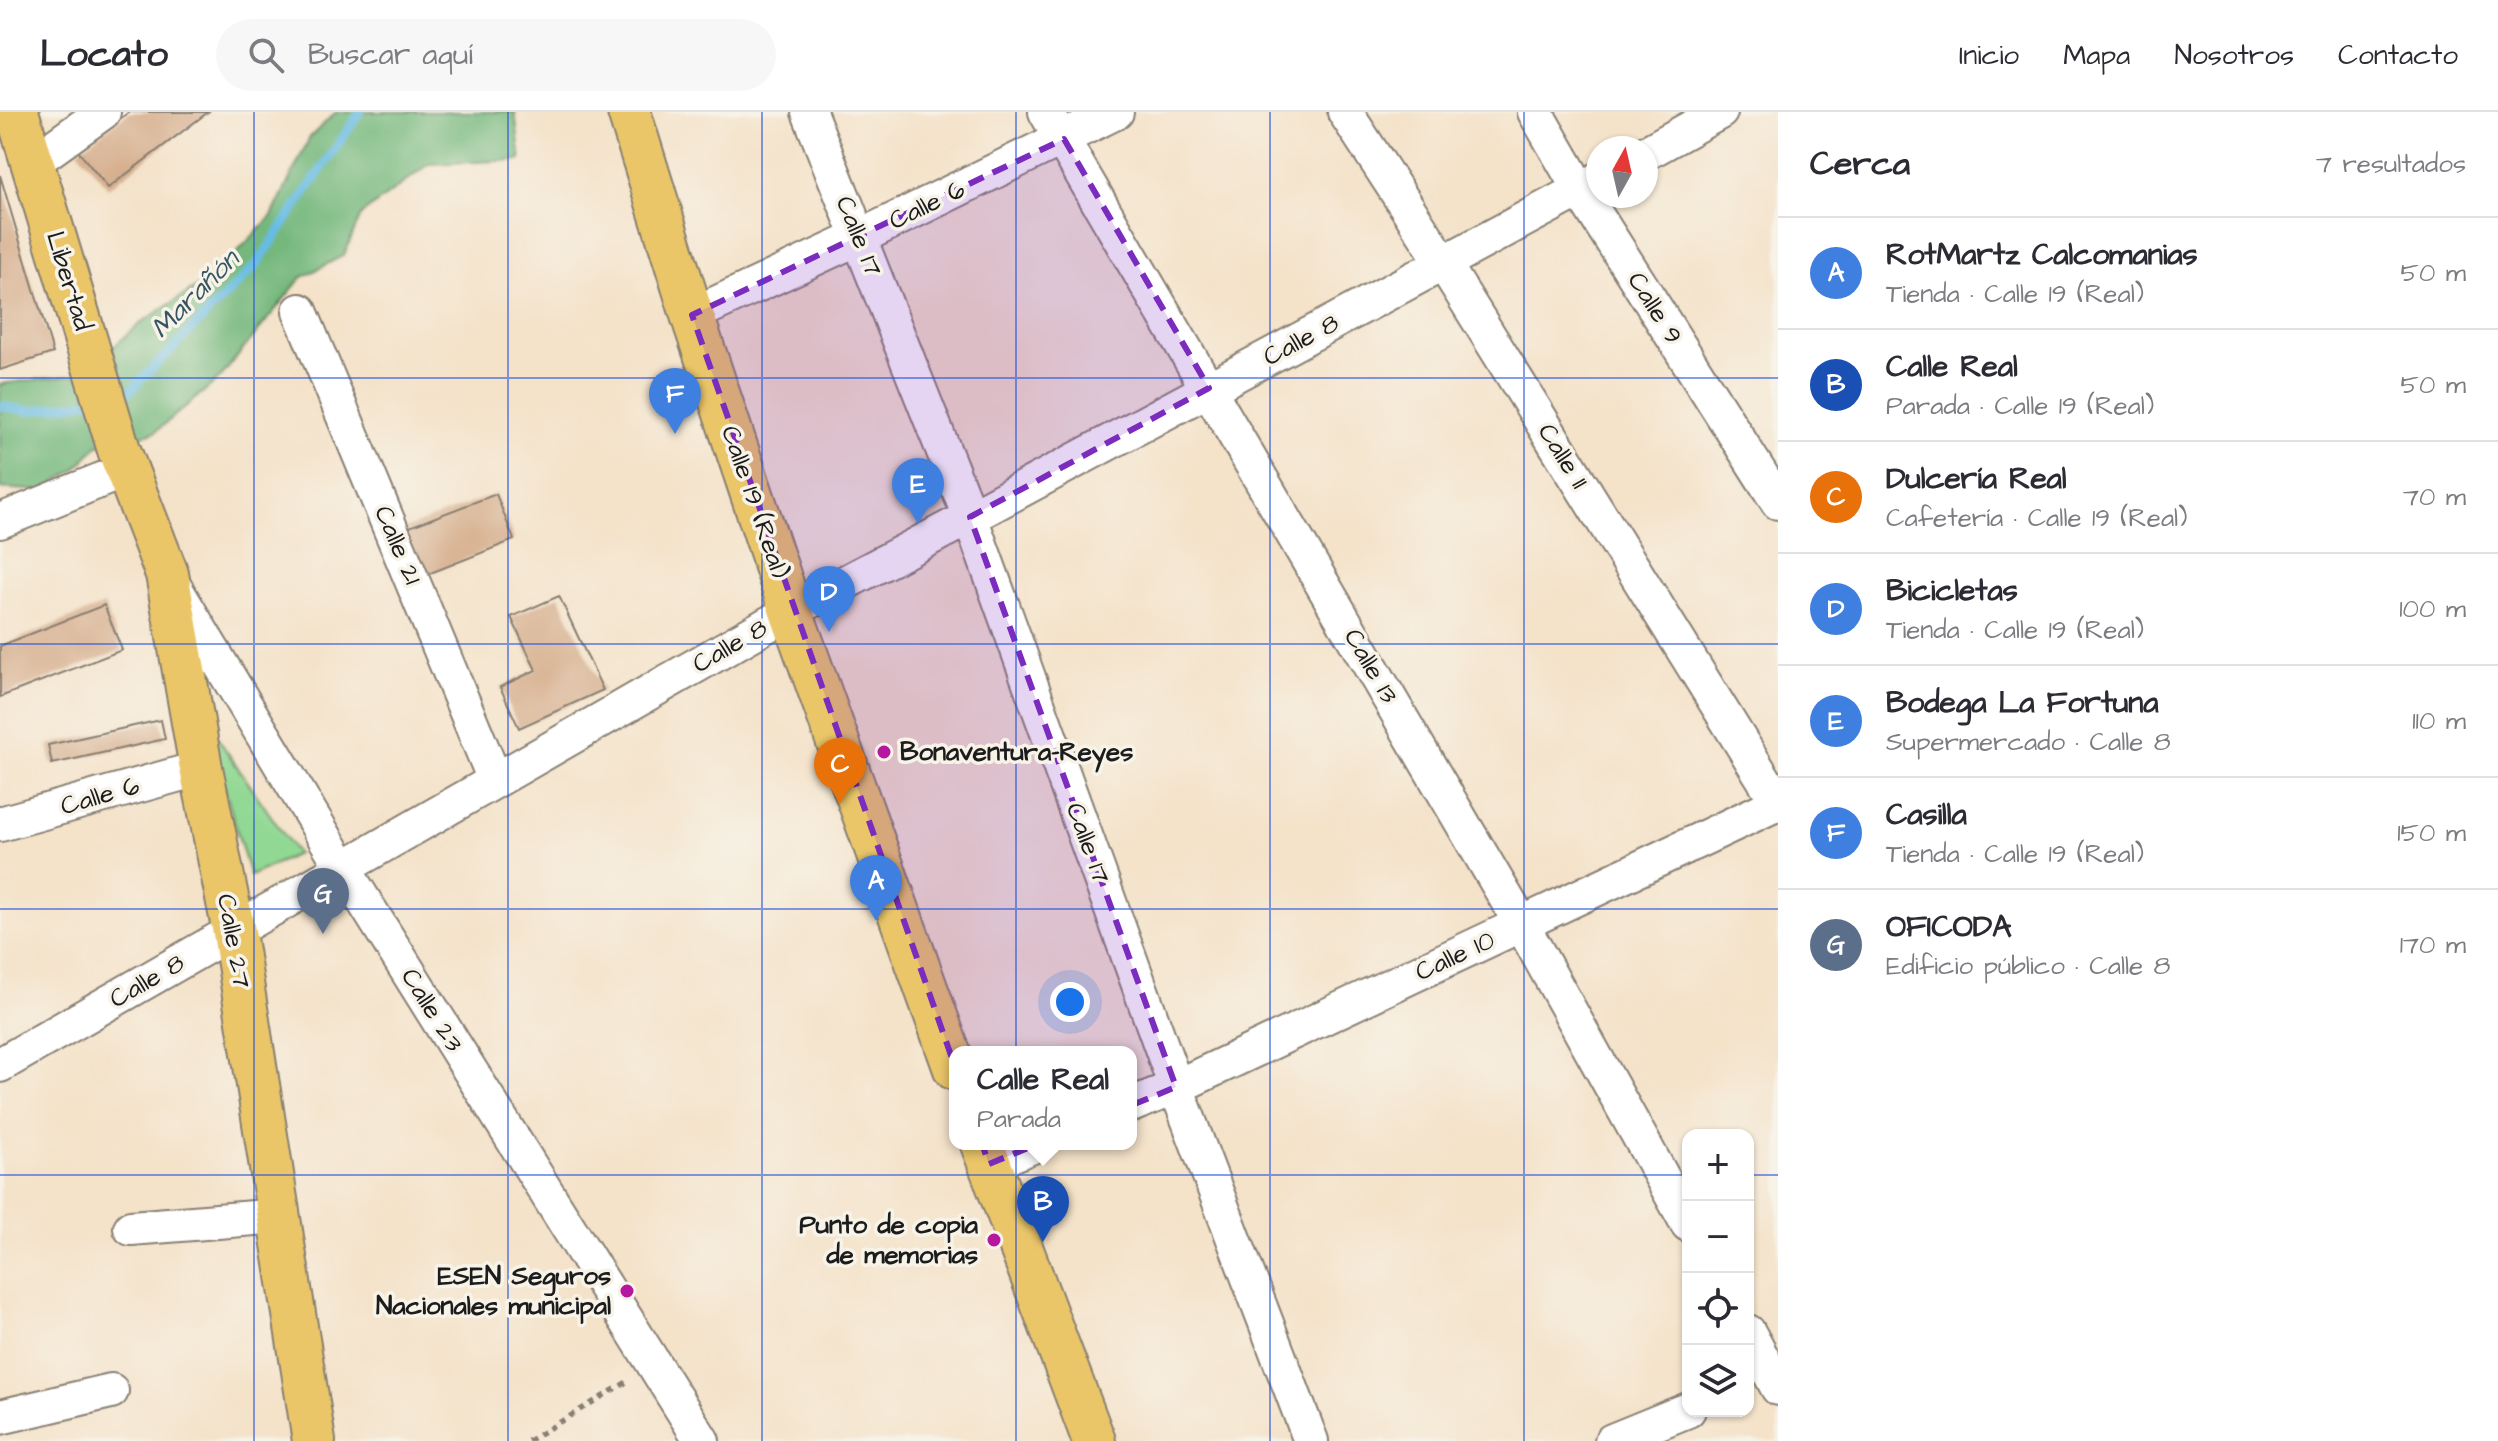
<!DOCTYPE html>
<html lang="es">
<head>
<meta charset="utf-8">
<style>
	body { margin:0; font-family:"Architects Daughter",sans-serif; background:#f7f7f7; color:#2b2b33 }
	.controls { position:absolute; right:24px; bottom:24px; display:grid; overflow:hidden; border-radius:16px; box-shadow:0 2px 6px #0004 }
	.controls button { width:72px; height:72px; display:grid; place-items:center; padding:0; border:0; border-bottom:2px solid #e1e1e2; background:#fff; color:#2b2b33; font:40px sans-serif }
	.compass { position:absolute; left:1586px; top:24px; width:72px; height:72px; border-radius:50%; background:#fff; box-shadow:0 2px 6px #0004; rotate:8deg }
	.you { position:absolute; left:1070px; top:890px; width:28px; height:28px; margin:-20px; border:6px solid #fff; border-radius:50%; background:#1a73e8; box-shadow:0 0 0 12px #1a73e833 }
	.badge { display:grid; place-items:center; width:52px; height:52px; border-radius:50%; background:#7c3aed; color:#fff; font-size:26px; font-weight:700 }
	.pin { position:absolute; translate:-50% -66px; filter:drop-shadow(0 2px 4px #0008) }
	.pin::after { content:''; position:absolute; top:42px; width:28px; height:24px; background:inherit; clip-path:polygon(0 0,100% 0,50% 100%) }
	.popup { position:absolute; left:949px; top:934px; width:188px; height:104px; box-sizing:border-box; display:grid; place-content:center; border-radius:16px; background:#fff; filter:drop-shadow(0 2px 6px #0005); font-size:26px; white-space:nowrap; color:#7c7c81 }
	.popup b { font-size:30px; color:#2b2b33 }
	.popup::after { content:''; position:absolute; left:50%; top:100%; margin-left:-16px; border:16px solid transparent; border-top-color:#fff }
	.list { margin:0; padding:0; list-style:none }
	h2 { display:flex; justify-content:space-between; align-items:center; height:104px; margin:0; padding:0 32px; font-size:34px }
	h2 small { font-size:26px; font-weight:400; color:#7c7c81 }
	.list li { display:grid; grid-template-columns:52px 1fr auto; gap:24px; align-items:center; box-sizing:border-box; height:112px; padding:0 32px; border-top:2px solid #e1e1e2 }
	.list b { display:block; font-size:30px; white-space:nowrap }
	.list p { margin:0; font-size:26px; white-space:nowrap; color:#7c7c81 }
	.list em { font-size:26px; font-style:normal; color:#7c7c81 }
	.icon { flex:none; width:44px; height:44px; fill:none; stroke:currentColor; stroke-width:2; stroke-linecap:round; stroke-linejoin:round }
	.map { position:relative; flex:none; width:1778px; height:1329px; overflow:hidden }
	header { display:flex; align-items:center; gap:48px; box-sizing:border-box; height:112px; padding:0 40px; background:#fff; border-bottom:2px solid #e1e1e2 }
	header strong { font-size:38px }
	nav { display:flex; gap:44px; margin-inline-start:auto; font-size:28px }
	.search { width:560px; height:72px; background:#f7f7f7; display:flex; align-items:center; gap:20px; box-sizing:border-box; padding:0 28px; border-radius:44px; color:#7c7c81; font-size:30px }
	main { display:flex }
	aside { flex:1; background:#fff }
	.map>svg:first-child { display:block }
</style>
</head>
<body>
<header>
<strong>Locato</strong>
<div class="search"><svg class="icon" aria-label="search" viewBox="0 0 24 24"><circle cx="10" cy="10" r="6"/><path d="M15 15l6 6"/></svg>Buscar aquí</div>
<nav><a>Inicio</a><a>Mapa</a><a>Nosotros</a><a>Contacto</a></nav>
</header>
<main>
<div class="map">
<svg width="1778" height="1329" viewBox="0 0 1778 1329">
	<rect width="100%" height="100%" fill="#f7f3e8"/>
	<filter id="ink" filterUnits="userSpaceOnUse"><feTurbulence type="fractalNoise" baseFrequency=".0125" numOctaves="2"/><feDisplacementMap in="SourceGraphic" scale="16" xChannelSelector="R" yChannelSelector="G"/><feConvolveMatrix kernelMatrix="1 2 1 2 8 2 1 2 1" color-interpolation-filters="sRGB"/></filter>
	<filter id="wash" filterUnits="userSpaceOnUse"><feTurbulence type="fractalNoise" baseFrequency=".006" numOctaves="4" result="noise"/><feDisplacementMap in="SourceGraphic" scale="32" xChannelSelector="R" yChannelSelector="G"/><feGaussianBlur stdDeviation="1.8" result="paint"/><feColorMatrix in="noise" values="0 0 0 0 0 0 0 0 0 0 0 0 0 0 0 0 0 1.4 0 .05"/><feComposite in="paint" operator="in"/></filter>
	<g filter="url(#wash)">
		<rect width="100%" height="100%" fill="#f4e2c9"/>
		<path fill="#90d893" stroke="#567a58" stroke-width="2" d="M204 606 297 742 250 764Z"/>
		<path fill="#74b87d" stroke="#486a4c" stroke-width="2" d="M336 0H515L521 48 429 52 361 103 344 143 301 166 220 266 155 320 98 333 75 358 41 379 0 376V272L82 262 142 210 214 164 272 104 310 25Z"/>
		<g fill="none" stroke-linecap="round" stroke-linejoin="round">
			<path stroke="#66bce3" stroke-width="9" d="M115 285 126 283 257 152 360 0
				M0 294 30 299 92 289"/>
		</g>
		<g id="blocks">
			<path fill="#d6ad8c" d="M129 0H208L108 76 78 39Z
				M0 63 53 241 0 258Z
				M496 382 514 428 423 464 404 417Z
				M559 484 603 578 519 616 500 575 536 558 511 505Z
				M104 493 122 538 0 585V534Z
				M161 608 165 627 52 652 48 633Z"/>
		</g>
	</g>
	<g filter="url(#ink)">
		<use href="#blocks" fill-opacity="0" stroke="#887f72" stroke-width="2"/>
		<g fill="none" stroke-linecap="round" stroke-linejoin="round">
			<defs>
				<path id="minor" d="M809 0 970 405 1176 975 1311 1329
					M1046 0 1522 813 1688 1112
					M1345 0 1444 152 1778 690
					M1535 0 1580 78 1778 390
					M1646 41 1720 0
					M32 51 103 0
					M300 199 495 668
					M692 203 860 125 1116 0
					M0 409 126 358
					M173 473 342 754 702 1329
					M0 712 201 656
					M0 953 791 499 970 405 1598 68
					M1131 993 1176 975 1778 691
					M989 1052 1037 1032
					M131 1116 279 1104
					M1748 1220 1778 1276
					M0 1305 111 1279
					M1612 1329 1688 1298"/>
				<path id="major" d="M17 0 119 338 167 462 201 656 234 820 314 1329
					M629 0 692 203 791 499 955 957
					M982 1032 1094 1329"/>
			</defs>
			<use href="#minor" stroke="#887f72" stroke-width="38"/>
			<use href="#major" stroke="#887f72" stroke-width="46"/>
			<path stroke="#887f72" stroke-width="5" stroke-dasharray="6 6" stroke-linecap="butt" d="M528 1329 630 1268"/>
			<use href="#minor" stroke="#fff" stroke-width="34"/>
			<use href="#major" stroke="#ebc669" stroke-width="42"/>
		</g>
	</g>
	<path fill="#7b2cbf" fill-opacity="0.2" stroke="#7b2cbf" stroke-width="6" stroke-dasharray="16 10" stroke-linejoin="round" d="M1064 27 1209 276 970 405 1176 975 989 1052 692 203Z"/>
	<path fill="none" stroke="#1d4ed8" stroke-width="2" stroke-opacity="0.55" d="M254 0V1329M508 0V1329M762 0V1329M1016 0V1329M1270 0V1329M1524 0V1329M0 266H1778M0 532H1778M0 797H1778M0 1063H1688M1748 1063H1778"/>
	<g fill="#b5179e" stroke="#f7f3e8" stroke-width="3">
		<circle cx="884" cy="640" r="8"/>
		<circle cx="994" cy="1128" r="8"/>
		<circle cx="627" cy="1179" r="8"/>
	</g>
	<g text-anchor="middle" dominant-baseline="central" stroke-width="7" stroke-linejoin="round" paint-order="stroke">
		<g font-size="26" fill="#1c1c1c" stroke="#f7f3e8">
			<text transform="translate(927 93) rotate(-26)">Calle 6</text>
			<text transform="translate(859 124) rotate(68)">Calle 17</text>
			<text transform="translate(69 169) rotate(73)">Libertad</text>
			<text transform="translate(1655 196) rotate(58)">Calle 9</text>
			<text transform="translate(1301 228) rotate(-28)">Calle 8</text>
			<text transform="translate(1563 344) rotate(58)">Calle 11</text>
			<text transform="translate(755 390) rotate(71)">Calle 19 (Real)</text>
			<text transform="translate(398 433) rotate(67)">Calle 21</text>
			<text transform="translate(730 534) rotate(-30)">Calle 8</text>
			<text transform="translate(1371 554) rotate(60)">Calle 13</text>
			<text transform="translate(100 684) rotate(-16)">Calle 6</text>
			<text transform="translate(1088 731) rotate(70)">Calle 17</text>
			<text transform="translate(234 829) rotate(80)">Calle 27</text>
			<text transform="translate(1455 844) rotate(-25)">Calle 10</text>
			<text transform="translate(147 869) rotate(-30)">Calle 8</text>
			<text transform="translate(432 898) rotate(58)">Calle 23</text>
		</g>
		<g font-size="26" font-weight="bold" fill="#1c1c1c" stroke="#f7f3e8" text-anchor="end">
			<text x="900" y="640" text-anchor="start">Bonaventura-Reyes</text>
			<text x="978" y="1113">Punto de copia<tspan x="978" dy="30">de memorias</tspan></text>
			<text x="611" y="1164">ESEN Seguros<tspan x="611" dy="30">Nacionales municipal</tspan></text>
		</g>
		<g font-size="28" font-style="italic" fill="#365462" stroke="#f7f3e8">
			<text transform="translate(195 182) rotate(-45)">Marañón</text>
		</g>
	</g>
</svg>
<div class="controls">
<button>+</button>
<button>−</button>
<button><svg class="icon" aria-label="locate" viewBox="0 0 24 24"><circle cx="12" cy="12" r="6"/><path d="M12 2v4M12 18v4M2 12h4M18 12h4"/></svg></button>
<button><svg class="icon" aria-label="layers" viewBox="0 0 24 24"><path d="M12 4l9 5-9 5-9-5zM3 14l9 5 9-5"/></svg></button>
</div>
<svg class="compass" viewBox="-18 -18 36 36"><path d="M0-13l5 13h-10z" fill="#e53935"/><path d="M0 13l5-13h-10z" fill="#7c7c81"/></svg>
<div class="you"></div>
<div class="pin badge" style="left:876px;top:809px;background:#3f7fe0">A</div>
<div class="pin badge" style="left:1043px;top:1130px;background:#1a4fb4">B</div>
<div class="popup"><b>Calle Real</b>Parada</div>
<div class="pin badge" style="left:840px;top:692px;background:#e8710a">C</div>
<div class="pin badge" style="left:829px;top:520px;background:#3f7fe0">D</div>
<div class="pin badge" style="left:918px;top:412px;background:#3f7fe0">E</div>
<div class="pin badge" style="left:675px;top:322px;background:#3f7fe0">F</div>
<div class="pin badge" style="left:323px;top:822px;background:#5c6f8a">G</div>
</div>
<aside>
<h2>Cerca<small>7 resultados</small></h2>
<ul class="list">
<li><span class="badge" style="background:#3f7fe0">A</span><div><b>RotMartz Calcomanias</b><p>Tienda · Calle 19 (Real)</p></div><em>50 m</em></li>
<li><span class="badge" style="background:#1a4fb4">B</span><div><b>Calle Real</b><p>Parada · Calle 19 (Real)</p></div><em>50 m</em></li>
<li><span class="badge" style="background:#e8710a">C</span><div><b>Dulcería Real</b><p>Cafetería · Calle 19 (Real)</p></div><em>70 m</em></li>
<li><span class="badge" style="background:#3f7fe0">D</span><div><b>Bicicletas</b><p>Tienda · Calle 19 (Real)</p></div><em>100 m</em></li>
<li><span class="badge" style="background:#3f7fe0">E</span><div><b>Bodega La Fortuna</b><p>Supermercado · Calle 8</p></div><em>110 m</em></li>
<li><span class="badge" style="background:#3f7fe0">F</span><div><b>Casilla</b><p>Tienda · Calle 19 (Real)</p></div><em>150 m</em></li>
<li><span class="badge" style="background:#5c6f8a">G</span><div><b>OFICODA</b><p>Edificio público · Calle 8</p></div><em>170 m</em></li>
</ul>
</aside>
</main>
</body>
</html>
